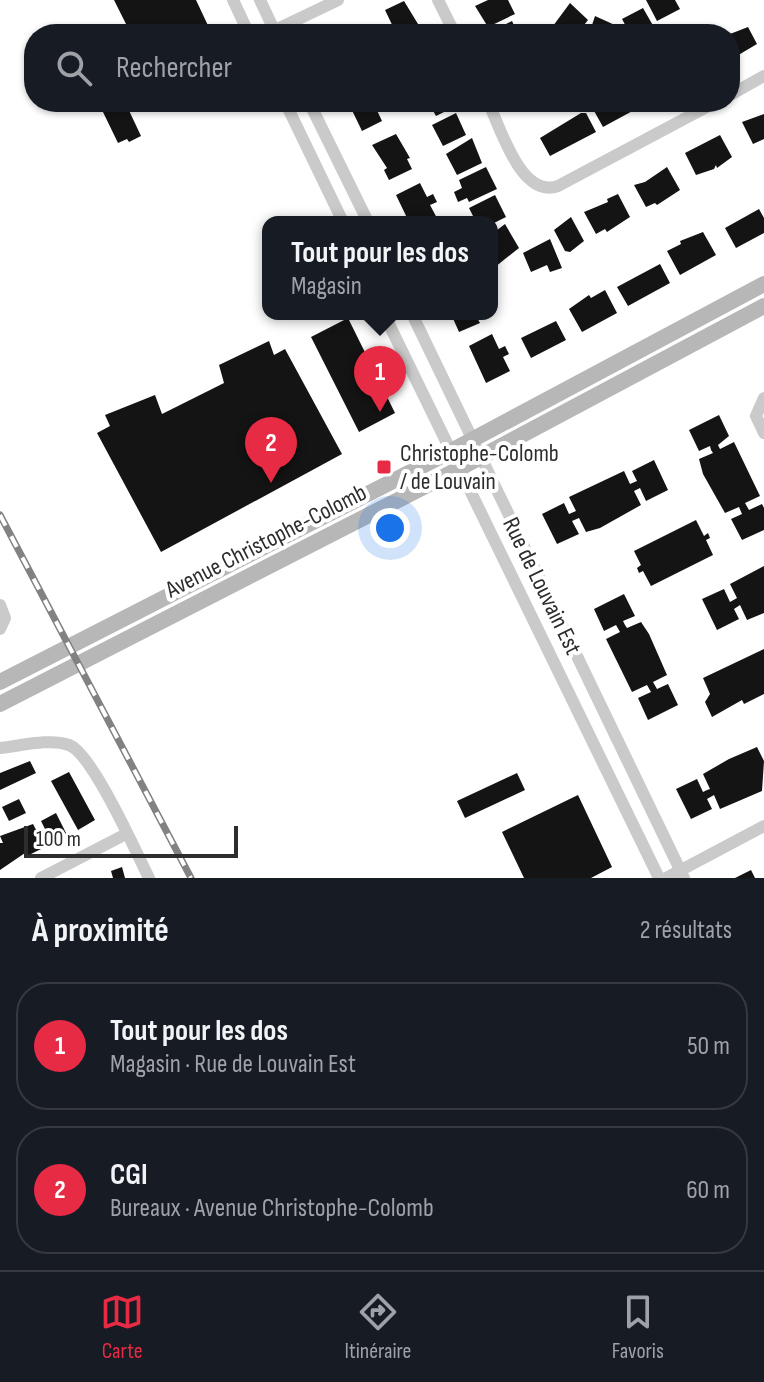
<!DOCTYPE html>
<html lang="fr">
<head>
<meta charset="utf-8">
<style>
	body { margin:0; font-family:"Sofia Sans Condensed",sans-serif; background:#242831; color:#f1f3f6 }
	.scale { position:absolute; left:24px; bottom:20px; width:214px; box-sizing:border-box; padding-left:8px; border:4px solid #2d2d2d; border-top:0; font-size:22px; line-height:28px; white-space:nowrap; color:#2d2d2d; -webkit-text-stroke:6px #fff; paint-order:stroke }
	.you { position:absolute; left:390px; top:528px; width:28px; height:28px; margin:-20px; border:6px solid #fff; border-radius:50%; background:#1a73e8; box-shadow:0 0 0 12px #1a73e833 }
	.badge { display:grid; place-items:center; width:52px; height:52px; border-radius:50%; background:#e82b44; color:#fff; font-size:26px; font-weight:700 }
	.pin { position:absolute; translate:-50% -66px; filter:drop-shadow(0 2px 4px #0008) }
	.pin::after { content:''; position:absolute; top:42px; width:28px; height:24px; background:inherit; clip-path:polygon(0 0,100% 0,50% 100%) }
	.popup { position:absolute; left:262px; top:216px; width:236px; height:104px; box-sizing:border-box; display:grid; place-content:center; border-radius:16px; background:#171b24; filter:drop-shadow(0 2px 6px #0005); font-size:26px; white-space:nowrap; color:#9ea1a6 }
	.popup b { font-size:30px; color:#f1f3f6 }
	.popup::after { content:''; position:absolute; left:50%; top:100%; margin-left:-16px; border:16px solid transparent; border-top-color:#171b24 }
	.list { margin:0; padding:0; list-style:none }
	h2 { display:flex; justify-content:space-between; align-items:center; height:104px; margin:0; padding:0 32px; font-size:34px }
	h2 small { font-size:26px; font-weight:400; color:#9ea1a6 }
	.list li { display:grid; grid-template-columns:52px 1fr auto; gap:24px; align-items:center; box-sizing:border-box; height:128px; margin:0 16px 16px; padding:0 16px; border:2px solid #363941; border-radius:32px }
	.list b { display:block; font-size:30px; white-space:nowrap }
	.list p { margin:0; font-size:26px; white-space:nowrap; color:#9ea1a6 }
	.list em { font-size:26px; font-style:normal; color:#9ea1a6 }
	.icon { flex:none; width:44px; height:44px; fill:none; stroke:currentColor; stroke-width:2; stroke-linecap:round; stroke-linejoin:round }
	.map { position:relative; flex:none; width:764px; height:878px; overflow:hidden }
	.search { position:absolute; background:#171b24; box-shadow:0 2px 6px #0004; left:24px; right:24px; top:24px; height:88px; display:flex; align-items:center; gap:20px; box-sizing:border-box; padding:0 28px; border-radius:32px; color:#9ea1a6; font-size:30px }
	.sheet { height:392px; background:#171b24 }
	nav { display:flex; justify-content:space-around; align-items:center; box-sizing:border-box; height:112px; border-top:2px solid #363941; background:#171b24; font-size:22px; color:#9ea1a6 }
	nav a { display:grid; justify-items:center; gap:4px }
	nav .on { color:#e82b44 }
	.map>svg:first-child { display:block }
</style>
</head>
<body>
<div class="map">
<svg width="764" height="878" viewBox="0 0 764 878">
	<rect width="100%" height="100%" fill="#fff"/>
	<path fill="#141414" d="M114 0H196L212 34H131Z
		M488 0H508L515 14 488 27 475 6Z
		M646 0H675L680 9 657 21Z
		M404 1 418 24 396 33 385 10Z
		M570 3 588 20 577 34H558L560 31 553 26Z
		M643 8 655 29 645 34H630L622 19Z
		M595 16 617 26 614 34H589Z
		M512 21 518 34H486Z
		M748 27 757 44 730 60V34Z
		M119 102H125L141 136 129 142 127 139 118 143 102 110Z
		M348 102H373L382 121 362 131Z
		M418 102H454L456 106 436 116 431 107 422 111Z
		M607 102H649L603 127 593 109Z
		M456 113 466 135 443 146 432 125Z
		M581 113H586L596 132 550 156 540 138Z
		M764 114V139L753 144 742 122Z
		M396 134 410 158 407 159 412 169 389 180 384 170 387 168 372 145Z
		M720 135 732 157 717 168 716 165 714 169 696 175 685 153Z
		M472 138 482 163 457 175 446 154Z
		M486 167 497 189 469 202 467 198 458 202 454 192 462 188 459 180Z
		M667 167 680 190 657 205 655 203 646 207 634 185 645 182Z
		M420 183 427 197 433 194 437 202 430 205 438 220 435 222H409L396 195Z
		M618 194 630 217 607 232 605 229 596 234 584 212 608 202 607 199Z
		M495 195 506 217 492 224 476 222 469 208Z
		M759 209 764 218V233L736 248 725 228Z
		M571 217 584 241 570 252 565 251 554 230Z
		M505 224 519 248 495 267 492 234Z
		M703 232 716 255 680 275 667 251 681 244 680 241Z
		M550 239 562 268 550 272 547 265 531 272 523 253Z
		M660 264 670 283 628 306 617 287Z
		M605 290 617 313 582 332 569 309 589 295 591 298Z
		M451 314H475L480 323 459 332Z
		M348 318 395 413 359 432 311 337Z
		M556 321 566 340 531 358 521 338Z
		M492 334 499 349 505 346 509 354 503 357 510 371 486 383 469 346Z
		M269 341 274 355 285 349 342 454 161 552 97 433 110 426 105 415 155 395 162 414 224 383 219 365Z
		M719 415 729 436 718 445 720 449 734 442 760 496 745 503 749 510 762 504 764 508V530L742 540 731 519 742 514 739 507 725 513 703 474 699 459 713 453 711 450 710 446 699 451 689 430Z
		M654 460 668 490 646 501 640 488 634 491 641 505 600 528 586 532 579 518 572 521 579 534 557 544 542 514 564 503 569 514 576 511 569 497 624 471 630 484 637 481 632 471Z
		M696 520 704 536 708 533 710 538 706 540 713 555 651 586 643 571 639 573 637 568 641 565 634 551Z
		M764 566V613L747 620 740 605 734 609 739 619 717 630 702 599 724 589 730 602 737 598 730 584Z
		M624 594 635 616 623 621 625 625 627 628 641 622 649 634 667 675 653 682 657 689 668 684 678 705 648 720 638 698 651 692 647 685 632 692 606 639 620 632 616 625 604 631 594 609Z
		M764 649V694L744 704 742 700 712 717 705 702 710 694 703 678Z
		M757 747 764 761 762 791 720 809 714 795 707 799 712 809 691 819 676 789 697 779 703 792 707 790 710 789 703 774 729 759Z
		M30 761 36 773 0 790V773Z
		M69 772 95 820 78 830 51 781Z
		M517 773 525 790 465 818 457 801Z
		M578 795 612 867 591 878H524L502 832Z
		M19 799 26 813 9 821 2 807Z
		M56 813 67 835 52 843 41 821Z
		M33 824 45 847 27 856 25 853 0 870V843H3L0 836Z
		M122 867 125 878H113L111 871Z
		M751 870 755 878H735Z"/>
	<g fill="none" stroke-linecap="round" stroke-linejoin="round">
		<path stroke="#cacaca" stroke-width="12" d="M233 0 249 34
			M260 0 276 34
			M438 0 455 34
			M267 34 338 0
			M730 95 764 76
			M285 102 343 222
			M309 102 368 222
			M488 102C501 129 521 199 558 186L716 102
			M384 314 659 878
			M412 314 684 878
			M764 398 756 416 764 433
			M0 605 5 618 0 629
			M0 748C20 746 50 738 69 745 92 753 136 852 149 878
			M41 878 126 834
			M666 878 764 826"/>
		<path stroke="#b7b7b7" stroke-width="16" d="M0 682 436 459 764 284
			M0 704 445 476 764 306"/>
		<defs>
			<path id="rail" d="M0 515 191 878"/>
		</defs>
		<use href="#rail" stroke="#828282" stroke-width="7"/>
		<use href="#rail" stroke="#fff" stroke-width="4" stroke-dasharray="12" stroke-linecap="butt"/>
	</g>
	<rect fill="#e82b44" stroke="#fff" stroke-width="3" x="376" y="459" width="16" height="16" rx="4"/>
	<g text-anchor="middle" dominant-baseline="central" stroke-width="8" stroke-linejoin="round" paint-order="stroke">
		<g font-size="24" fill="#2d2d2d" stroke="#fff" text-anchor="start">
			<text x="400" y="453">Christophe-Colomb<tspan x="400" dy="28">/ de Louvain</tspan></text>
		</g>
		<g font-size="24" fill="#2d2d2d" stroke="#fff">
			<text transform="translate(266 541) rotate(-27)">Avenue Christophe-Colomb</text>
			<text transform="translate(542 586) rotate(64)">Rue de Louvain Est</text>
		</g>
	</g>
</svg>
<div class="scale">100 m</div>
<div class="you"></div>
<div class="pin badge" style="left:380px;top:412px">1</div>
<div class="popup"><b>Tout pour les dos</b>Magasin</div>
<div class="pin badge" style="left:271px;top:483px">2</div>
<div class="search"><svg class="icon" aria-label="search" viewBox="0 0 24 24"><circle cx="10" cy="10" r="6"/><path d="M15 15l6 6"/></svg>Rechercher</div>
</div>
<section class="sheet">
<h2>À proximité<small>2 résultats</small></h2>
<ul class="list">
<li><span class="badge">1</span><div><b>Tout pour les dos</b><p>Magasin · Rue de Louvain Est</p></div><em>50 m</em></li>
<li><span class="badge">2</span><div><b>CGI</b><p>Bureaux · Avenue Christophe-Colomb</p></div><em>60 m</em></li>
</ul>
</section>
<nav>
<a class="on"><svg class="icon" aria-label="map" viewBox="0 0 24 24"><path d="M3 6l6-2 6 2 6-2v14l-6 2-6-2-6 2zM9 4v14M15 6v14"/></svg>Carte</a>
<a><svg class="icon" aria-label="directions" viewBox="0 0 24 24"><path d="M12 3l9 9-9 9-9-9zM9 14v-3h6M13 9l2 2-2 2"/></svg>Itinéraire</a>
<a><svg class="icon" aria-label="saved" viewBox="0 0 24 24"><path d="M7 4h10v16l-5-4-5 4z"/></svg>Favoris</a>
</nav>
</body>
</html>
